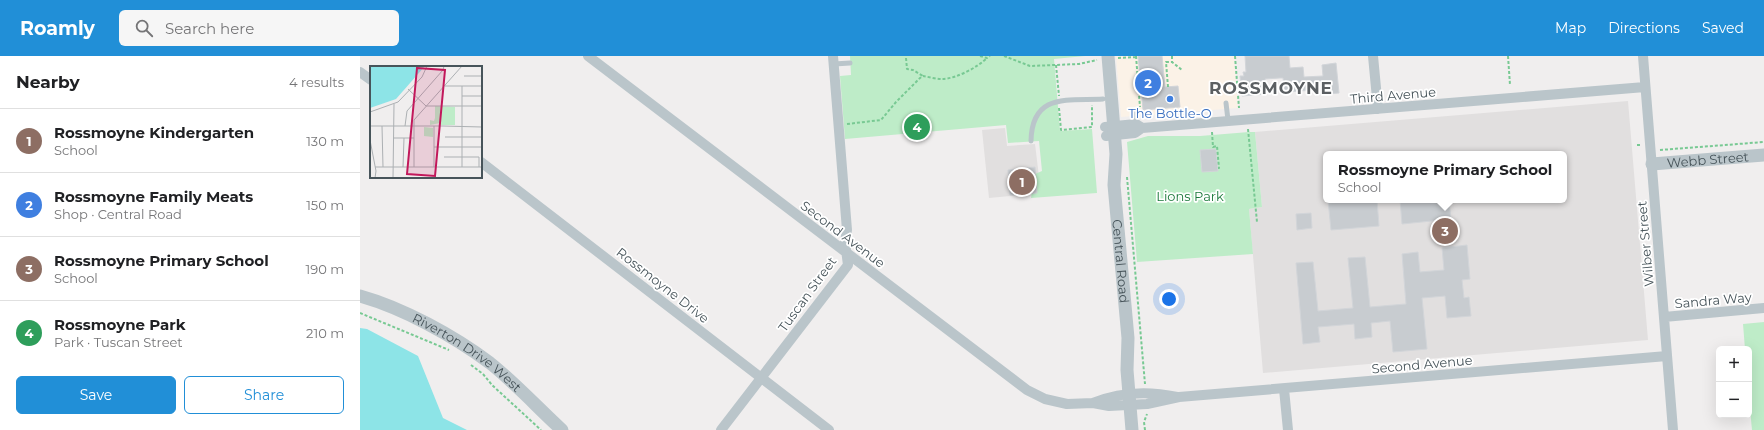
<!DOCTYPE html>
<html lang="en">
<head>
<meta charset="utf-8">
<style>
	body { margin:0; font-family:Montserrat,sans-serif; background:#f6f6f6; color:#202124 }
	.controls { position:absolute; right:12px; bottom:12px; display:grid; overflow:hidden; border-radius:6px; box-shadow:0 4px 16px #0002 }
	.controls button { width:36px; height:36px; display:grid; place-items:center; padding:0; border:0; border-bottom:1px solid #e0e0e0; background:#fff; color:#202124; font:20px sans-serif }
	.you { position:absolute; left:809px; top:243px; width:14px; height:14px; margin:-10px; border:3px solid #fff; border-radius:50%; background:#1a73e8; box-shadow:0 0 0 6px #1a73e833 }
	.badge { display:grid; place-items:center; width:26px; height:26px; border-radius:50%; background:#218fd7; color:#fff; font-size:13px; font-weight:700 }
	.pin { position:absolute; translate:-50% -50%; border:2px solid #fff; box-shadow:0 1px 4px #0006 }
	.popup { position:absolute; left:963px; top:95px; width:244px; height:52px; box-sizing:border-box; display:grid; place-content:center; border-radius:6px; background:#fff; filter:drop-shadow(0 1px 3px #0005); font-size:13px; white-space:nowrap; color:#757577 }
	.popup b { font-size:15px; color:#202124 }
	.popup::after { content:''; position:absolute; left:50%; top:100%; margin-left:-8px; border:8px solid transparent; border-top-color:#fff }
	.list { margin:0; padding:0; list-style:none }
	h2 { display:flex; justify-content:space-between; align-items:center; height:52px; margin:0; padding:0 16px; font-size:17px }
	h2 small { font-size:13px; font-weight:400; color:#757577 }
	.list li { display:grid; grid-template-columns:26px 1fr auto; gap:12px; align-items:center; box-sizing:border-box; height:64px; padding:0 16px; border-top:1px solid #e0e0e0 }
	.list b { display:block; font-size:15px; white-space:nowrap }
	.list p { margin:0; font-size:13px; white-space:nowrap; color:#757577 }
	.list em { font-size:13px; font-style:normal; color:#757577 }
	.actions { display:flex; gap:8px; padding:12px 16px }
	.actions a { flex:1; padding:9px 0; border:1px solid #218fd7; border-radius:6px; text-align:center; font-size:14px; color:#218fd7 }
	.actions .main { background:#218fd7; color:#fff }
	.icon { flex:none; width:22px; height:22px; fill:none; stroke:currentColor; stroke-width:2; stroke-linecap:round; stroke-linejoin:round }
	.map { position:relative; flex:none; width:1404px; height:374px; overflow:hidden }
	header { display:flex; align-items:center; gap:24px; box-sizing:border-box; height:56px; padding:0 20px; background:#218fd7; color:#fff }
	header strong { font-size:19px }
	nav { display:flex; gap:22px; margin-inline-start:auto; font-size:14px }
	.search { width:280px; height:36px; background:#f6f6f6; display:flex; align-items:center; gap:10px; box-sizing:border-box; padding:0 14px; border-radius:6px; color:#757577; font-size:15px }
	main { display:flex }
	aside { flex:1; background:#fff }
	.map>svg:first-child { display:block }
</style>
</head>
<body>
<header>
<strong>Roamly</strong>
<div class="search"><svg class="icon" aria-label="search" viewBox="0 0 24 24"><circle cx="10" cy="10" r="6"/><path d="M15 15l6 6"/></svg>Search here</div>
<nav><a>Map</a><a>Directions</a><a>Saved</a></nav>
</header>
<main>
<aside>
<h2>Nearby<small>4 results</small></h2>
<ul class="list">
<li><span class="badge" style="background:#8d6e63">1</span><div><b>Rossmoyne Kindergarten</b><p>School</p></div><em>130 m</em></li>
<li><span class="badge" style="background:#3f7fe0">2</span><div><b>Rossmoyne Family Meats</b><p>Shop · Central Road</p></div><em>150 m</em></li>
<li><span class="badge" style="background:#8d6e63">3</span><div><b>Rossmoyne Primary School</b><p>School</p></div><em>190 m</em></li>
<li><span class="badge" style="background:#2e9e5b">4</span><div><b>Rossmoyne Park</b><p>Park · Tuscan Street</p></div><em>210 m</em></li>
</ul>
<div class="actions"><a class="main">Save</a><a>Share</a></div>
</aside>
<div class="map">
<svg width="1404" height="374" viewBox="0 0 1404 374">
	<rect width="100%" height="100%" fill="#f0eeee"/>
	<path fill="#fbf2e7" d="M756 0H874L878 52 761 61Z"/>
	<path fill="#e1dfdf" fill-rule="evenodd" d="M1268 45 1288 284 903 317 889 153 902 151 895 76ZM966 98H1204V144H966Z
		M645 72 647 90 675 88 681 137 629 142 622 74Z"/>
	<path fill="#beecc8" d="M490 0H725L694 3 700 75 732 73 737 137 671 142 675 118 682 115 679 85 648 87 646 69 485 83 480 20 491 19Z
		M889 76H895L902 151 889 153 893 198 777 206 767 86 788 80H840Z
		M1404 266V374H1392L1389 342V293H1385L1383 268Z"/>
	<path fill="#8de4e7" d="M0 272 7 273 58 300 83 362 107 374H0Z"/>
	<path fill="#c8ccd0" stroke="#d2d5d9" d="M778 0H802L805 31 818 30 820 51 783 54Z
		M885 0H929L930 12 943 11 944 21 963 20 962 9 976 7 979 37 956 39 955 34 925 36 923 22H920L905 23 906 38 882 40 880 20H884L883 16H886Z
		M856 93 858 115 842 116 840 94Z
		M675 111 677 137 650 139 648 114Z
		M968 144H1017L1019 170 971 174Z
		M1040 144H1089L1091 163 1042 168Z
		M951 157 952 172 937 174 936 158Z
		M1107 189 1110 223 1102 224 1104 242 1109 241 1111 260 1087 262 1085 240 1062 242 1067 293 1033 296 1030 265 1011 267 1012 281 995 283 994 268 958 271 960 286 943 288 936 207 953 206 958 255 993 252 988 202 1005 201 1010 251 1046 248 1042 198 1058 196 1060 216 1084 214 1082 192Z"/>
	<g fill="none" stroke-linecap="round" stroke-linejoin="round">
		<path stroke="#78c993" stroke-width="2" stroke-dasharray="3 2" stroke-linecap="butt" d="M620 0 627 2 630 0
			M644 0 670 10 719 8 737 4
			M776 0 780 51
			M812 0V6L822 14
			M875 0 879 52
			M1148 0 1150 29
			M546 2 547 13 553 14 563 20
			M758 2 776 1
			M696 9 699 40
			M808 31 806 6H812
			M699 52 701 74 732 71V49
			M487 68 521 64 536 46 560 22 563 20C569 21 576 23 582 23 596 23 618 11 627 2
			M888 73 897 166
			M852 76 853 91 857 90 859 112H858
			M1277 89H1282
			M1300 94 1404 86
			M767 121 785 328
			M0 257 89 294
			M111 309 123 318 132 329 181 374
			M785 374 784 366 787 358"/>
		<path stroke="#bac5ca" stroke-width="5" d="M474 8 490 7
			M866 47 868 64
			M775 56 776 68
			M671 85C672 36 709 45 743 43"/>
		<path stroke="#bac5ca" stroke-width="10" d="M228 0 667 334 685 343 707 348 733 347 749 350 787 348 819 341 1307 300
			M1013 0 1018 53
			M1283 0 1313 374
			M0 16 11 24
			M745 71 776 68 782 72
			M746 80 775 77 782 72 1285 31
			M121 106 469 374
			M1304 261 1404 252
			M924 333 928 374
			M733 347C760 336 789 335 817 341
			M361 374 488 209 485 186 487 174 473 0"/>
		<g stroke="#bac5ca" stroke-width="13">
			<path id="s1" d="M748 0 756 98 754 129 768 282 767 314 772 374"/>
			<path id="s2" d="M1292 108 1404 99"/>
			<path id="s3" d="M0 240C43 252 94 280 130 307 154 326 179 353 202 374"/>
		</g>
	</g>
	<circle fill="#3f7fe0" stroke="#fff" stroke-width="1.5" cx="810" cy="43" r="4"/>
	<g text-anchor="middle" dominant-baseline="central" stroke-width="3.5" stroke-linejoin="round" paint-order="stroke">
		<g font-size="13" fill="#47545a" stroke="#fff">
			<text transform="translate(1033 39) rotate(-5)">Third Avenue</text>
			<text stroke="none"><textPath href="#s2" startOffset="56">Webb Street</textPath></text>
			<text transform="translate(483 178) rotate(37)">Second Avenue</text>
			<text transform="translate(1285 188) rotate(-95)">Wilber Street</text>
			<text stroke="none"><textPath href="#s1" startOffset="206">Central Road</textPath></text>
			<text transform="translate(303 229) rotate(38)">Rossmoyne Drive</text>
			<text transform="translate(447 238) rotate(-54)">Tuscan Street</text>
			<text transform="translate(1353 244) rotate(-5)">Sandra Way</text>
			<text stroke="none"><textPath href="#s3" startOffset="122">Riverton Drive West</textPath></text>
			<text transform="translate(1062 308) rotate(-5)">Second Avenue</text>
		</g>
		<g font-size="13" fill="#366cbe" stroke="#fff">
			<text x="810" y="57">The Bottle-O</text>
		</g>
		<g font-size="13" fill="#1b783a" stroke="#fff">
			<text x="830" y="140">Lions Park</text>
		</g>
		<g font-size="17" font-weight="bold" letter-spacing="1" fill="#5b5f62" stroke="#fff">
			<text x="911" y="32">ROSSMOYNE</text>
		</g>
	</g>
	<g transform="translate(10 10)">
		<rect width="112" height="112" fill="#f0eeee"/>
		<path d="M65 40 85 41V59H70V57L60 59V54L64 55 65 52ZM54 61 63 62V71L54 70Z" fill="#beecc8"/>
		<path d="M0 0H55L26 33 0 42Z" fill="#8de4e7"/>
		<path fill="none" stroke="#acb0b3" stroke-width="1" d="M94 10H112M75 20H112M38 23 56 40H112M92 30H111M0 46 28 36 52 11 57 0M0 60H73M12 60 13 101M35 60 37 45 73 4 74 0M64 60V101M73 60 112 61M75 71H111M23 72H44M0 74 6 105 5 112M64 81H112M74 91H109V101M5 101H112M33 101 34 72M44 101V54L92 0M92 101V20M23 112 24 38"/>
		<path fill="#c2185b" fill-opacity="0.15" stroke="#c2185b" stroke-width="2" d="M47 2 75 4 65 110 37 108Z"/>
		<rect width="112" height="112" fill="none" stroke="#47545a" stroke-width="2"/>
	</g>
</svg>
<div class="controls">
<button>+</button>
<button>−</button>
</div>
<div class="you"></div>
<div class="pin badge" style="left:662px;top:126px;background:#8d6e63">1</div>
<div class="pin badge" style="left:788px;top:27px;background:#3f7fe0">2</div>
<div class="pin badge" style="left:1085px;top:175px;background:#8d6e63">3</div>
<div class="popup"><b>Rossmoyne Primary School</b>School</div>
<div class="pin badge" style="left:557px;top:71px;background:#2e9e5b">4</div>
</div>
</main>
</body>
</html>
